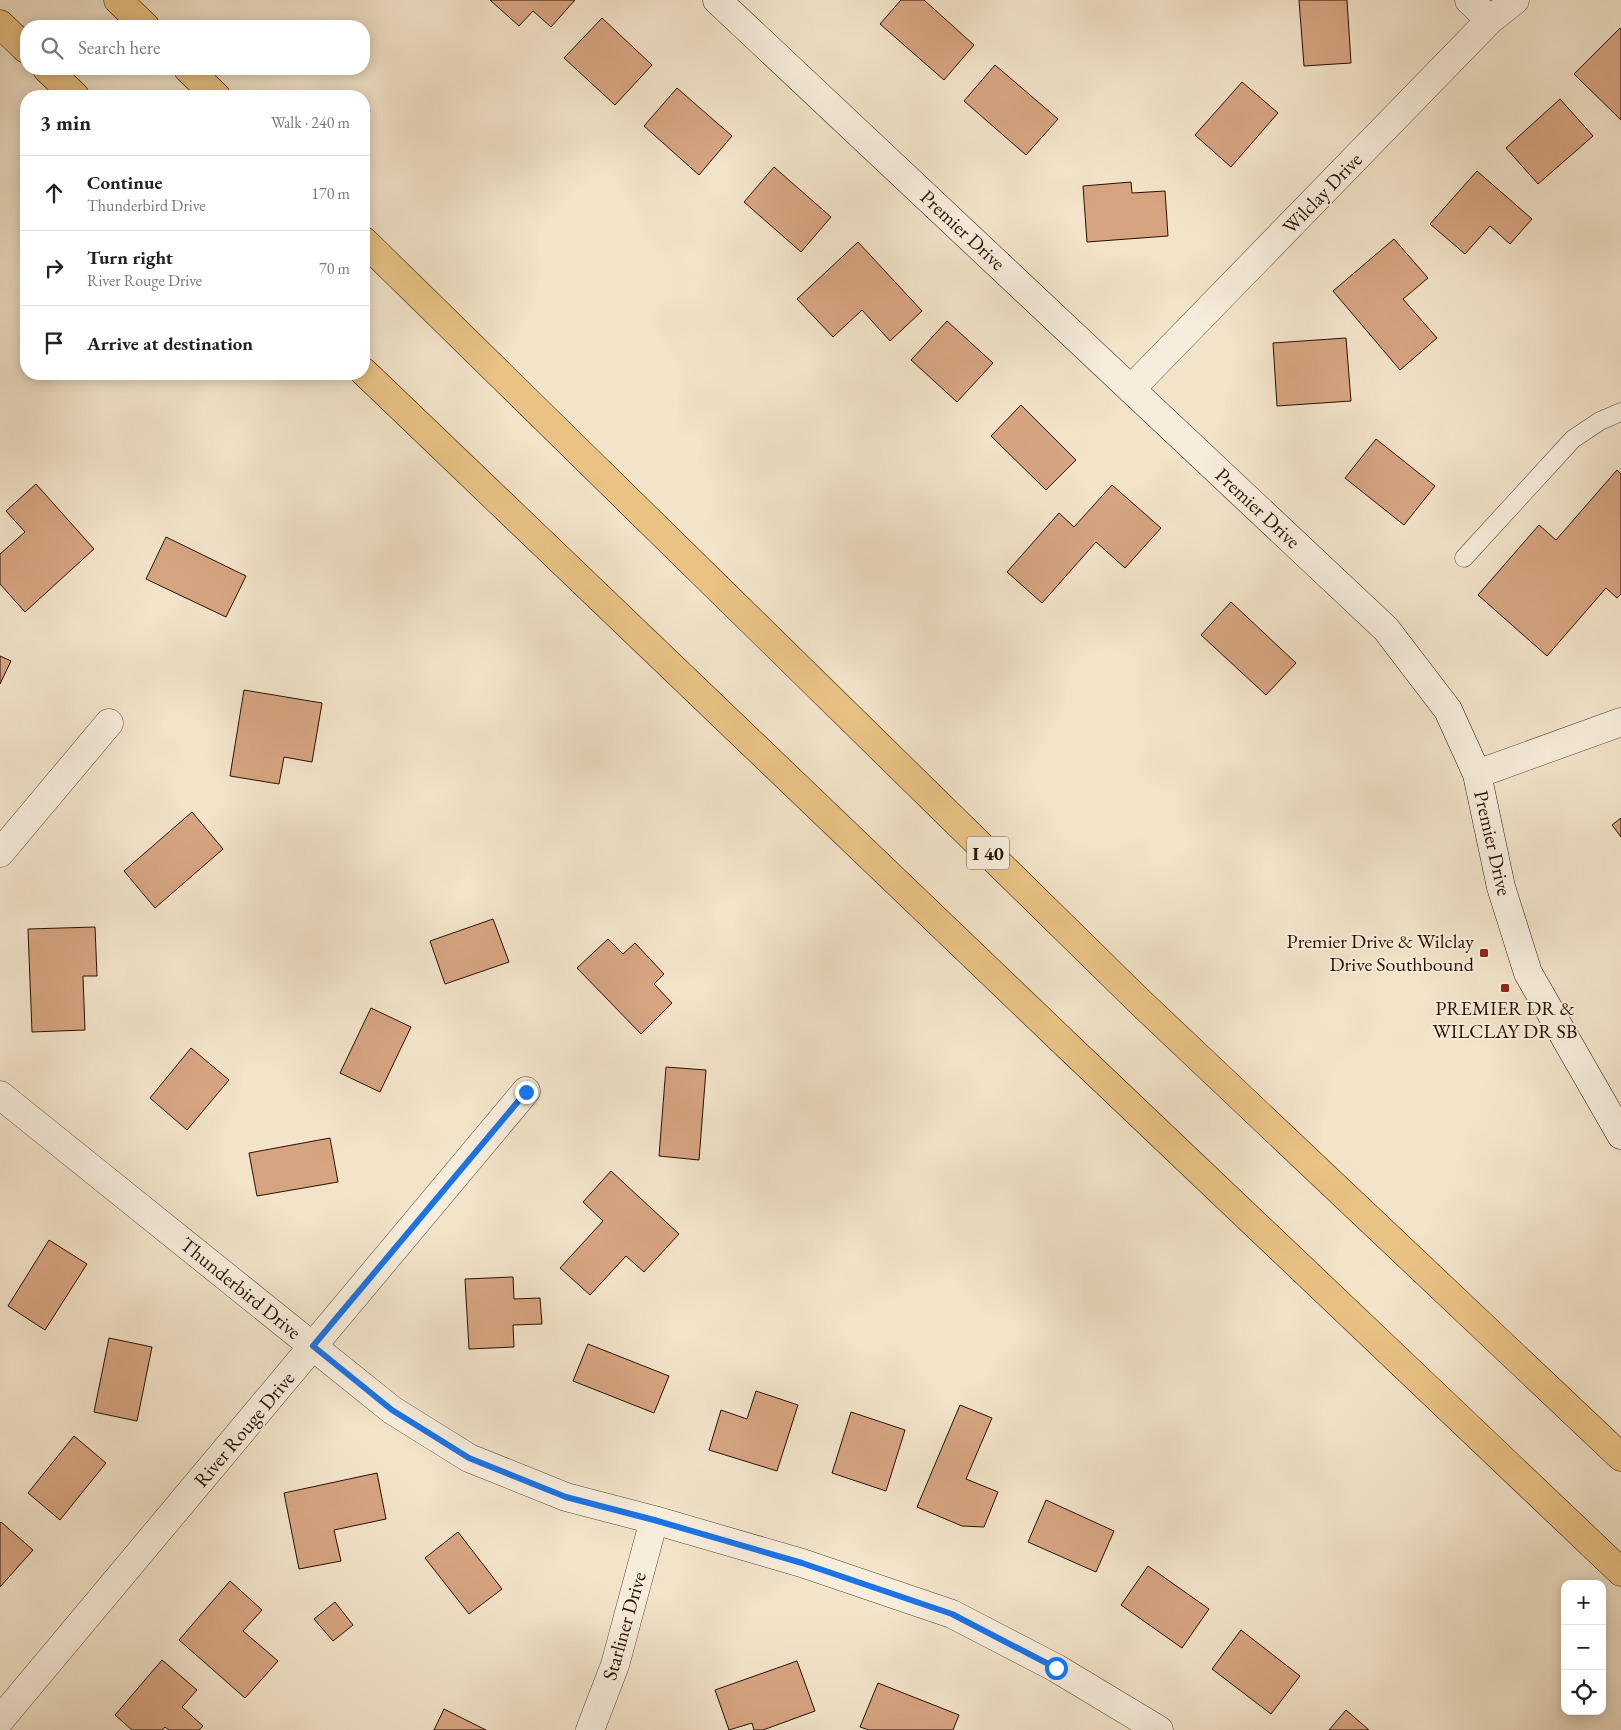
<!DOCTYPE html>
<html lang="en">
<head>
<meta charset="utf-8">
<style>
	body { margin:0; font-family:"EB Garamond",serif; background:#f6f6f6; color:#222 }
	.controls { position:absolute; right:15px; bottom:15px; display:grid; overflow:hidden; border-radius:10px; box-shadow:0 2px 12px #0003 }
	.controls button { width:45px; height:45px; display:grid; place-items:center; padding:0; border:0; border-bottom:1px solid #e0e0e0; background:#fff; color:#222; font:25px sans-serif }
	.stop { position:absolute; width:15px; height:15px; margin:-11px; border:4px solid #1a73e8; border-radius:50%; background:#fff }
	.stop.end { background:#1a73e8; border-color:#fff; box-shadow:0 1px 5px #0008 }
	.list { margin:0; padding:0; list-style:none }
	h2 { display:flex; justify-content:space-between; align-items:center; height:65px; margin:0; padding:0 20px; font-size:21px }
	h2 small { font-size:16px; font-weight:400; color:#767676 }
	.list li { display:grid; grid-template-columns:32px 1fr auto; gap:15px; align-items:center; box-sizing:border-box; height:75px; padding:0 20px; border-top:1px solid #e0e0e0 }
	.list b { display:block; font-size:19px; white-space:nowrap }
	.list p { margin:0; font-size:16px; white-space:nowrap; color:#767676 }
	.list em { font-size:16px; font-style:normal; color:#767676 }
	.icon { flex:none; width:28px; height:28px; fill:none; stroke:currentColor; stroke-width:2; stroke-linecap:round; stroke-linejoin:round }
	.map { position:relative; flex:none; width:1621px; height:1730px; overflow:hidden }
	.search { position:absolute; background:#fff; box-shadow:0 2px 12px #0003; left:20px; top:20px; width:350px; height:55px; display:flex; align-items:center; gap:12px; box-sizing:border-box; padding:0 18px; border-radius:20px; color:#767676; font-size:19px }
	.panel { position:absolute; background:#fff; box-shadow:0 2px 12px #0003; left:20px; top:90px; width:350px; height:290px; border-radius:20px }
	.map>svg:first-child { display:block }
</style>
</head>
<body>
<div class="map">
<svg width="1621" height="1730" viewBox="0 0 1621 1730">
	<rect width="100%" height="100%" fill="#f2e3c9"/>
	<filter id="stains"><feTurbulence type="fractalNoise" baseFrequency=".004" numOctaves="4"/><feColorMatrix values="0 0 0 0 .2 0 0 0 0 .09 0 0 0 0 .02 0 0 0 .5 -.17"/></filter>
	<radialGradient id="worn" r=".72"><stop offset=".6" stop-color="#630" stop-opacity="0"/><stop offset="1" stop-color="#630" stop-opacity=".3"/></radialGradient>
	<path fill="#d6a481" stroke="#2a1000" d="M490 0H575L551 27 533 11 519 26Z
		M901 0H924L974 45 944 80 880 24Z
		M1299 0H1347L1351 63 1304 66Z
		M602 18 652 65 615 105 564 58Z
		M1620 28 1621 29V120L1574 74Z
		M995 65 1058 119 1026 155 964 101Z
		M1242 82 1278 113 1231 167 1195 135Z
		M677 88 732 136 699 175 644 126Z
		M1560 99 1593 136 1538 184 1506 148Z
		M774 167 831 217 801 252 744 202Z
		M1477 171 1532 219 1510 244 1490 226 1465 254 1430 224Z
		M1131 182 1132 193 1165 191 1168 236 1087 242 1083 186Z
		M1394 239 1428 278 1403 299 1437 338 1400 370 1333 291Z
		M858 242 922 311 890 341 862 310 833 337 797 299Z
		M947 321 993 363 957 402 911 360Z
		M1346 338 1351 401 1277 406 1273 343Z
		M1021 405 1076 460 1046 490 991 436Z
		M1376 439 1435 486 1404 525 1345 478Z
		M1617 470 1621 474V594L1617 598 1606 588 1547 656 1478 595 1539 525 1556 540Z
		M36 484 94 549 25 612 0 584V554L25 532 6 511Z
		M1112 485 1161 528 1125 568 1096 542 1042 603 1007 572 1059 513 1074 527Z
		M166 537 246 576 226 617 146 579Z
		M1231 602 1296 663 1266 695 1201 635Z
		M0 656 11 661 0 684Z
		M244 690 322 703 312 762 284 757 279 784 230 776Z
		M192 812 223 849 155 908 124 871Z
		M1621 818V837L1612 825Z
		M493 919 509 962 445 984 430 941Z
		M95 927 97 976H83L85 1030 32 1032 28 929Z
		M608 939 623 954 635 943 664 974 654 984 672 1003 641 1034 577 968Z
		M371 1008 411 1027 380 1092 340 1073Z
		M191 1048 229 1080 187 1130 150 1098Z
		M666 1067 706 1070 699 1160 659 1156Z
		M330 1138 338 1182 257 1196 249 1153Z
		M611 1171 679 1234 644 1272 626 1256 590 1295 560 1268 603 1221 583 1202Z
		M49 1240 87 1264 45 1330 8 1306Z
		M513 1277 514 1299 540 1298 542 1324 513 1325 514 1347 469 1349 465 1279Z
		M109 1338 152 1347 137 1421 94 1412Z
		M588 1344 669 1376 654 1413 573 1381Z
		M756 1391 798 1405 777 1471 709 1450 721 1410 747 1419Z
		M960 1405 992 1418 966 1479 998 1492 984 1527 962 1526 917 1507Z
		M851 1412 905 1430 886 1491 832 1473Z
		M74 1436 106 1463 60 1520 28 1493Z
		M377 1473 386 1519 334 1530 341 1561 299 1569 284 1493Z
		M1046 1500 1114 1531 1096 1572 1028 1542Z
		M1 1522 33 1550 0 1587V1523Z
		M458 1532 502 1589 469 1614 425 1558Z
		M1148 1566 1209 1609 1182 1648 1121 1605Z
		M230 1581 262 1610 243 1631 278 1661 245 1698 179 1640Z
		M335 1602 353 1625 333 1641 314 1619Z
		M1241 1630 1300 1676 1271 1714 1212 1669Z
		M162 1660 197 1690 182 1707 203 1726 199 1730H169L165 1727 162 1730H132L115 1715Z
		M797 1661 815 1711 763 1730H754L752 1723 729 1730 715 1690Z
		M878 1683 959 1715 953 1730H869L860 1727Z
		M444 1709 486 1730H434Z
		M1346 1710 1369 1730H1329Z"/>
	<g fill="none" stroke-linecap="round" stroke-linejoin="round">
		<defs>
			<path id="lane" d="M1464 558 1573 439 1600 421 1621 412"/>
			<path id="street" d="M1469 0 1490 20
				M1131 389 1490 20 1515 0
				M1477 774 1621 722
				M0 853 109 723
				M0 1095 392 1410 469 1458 566 1497 654 1520 802 1563 952 1614 1056 1668 1159 1730
				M0 1720 526 1091
				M590 1730 615 1665 654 1520"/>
			<path id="secondary" d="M717 0 1386 629 1448 710 1477 774 1501 887 1528 973 1621 1135"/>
			<path id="highway" d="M118 0 145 26
				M0 24 26 49
				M47 69 75 96
				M188 69 216 96
				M364 241 1140 1002 1621 1457
				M364 372 1073 1051 1621 1572"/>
		</defs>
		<use href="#lane" stroke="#5c4532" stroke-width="19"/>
		<use href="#street" stroke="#5c4532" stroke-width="29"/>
		<use href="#secondary" stroke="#2a1000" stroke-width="29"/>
		<use href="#highway" stroke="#2a1000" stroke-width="29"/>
		<use href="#lane" stroke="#f7eddc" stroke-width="18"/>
		<use href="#street" stroke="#f7eddc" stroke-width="28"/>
		<use href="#secondary" stroke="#f7eddc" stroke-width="28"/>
		<use href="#highway" stroke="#e9c284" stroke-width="28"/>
	</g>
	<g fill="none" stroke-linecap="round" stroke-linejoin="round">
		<path stroke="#1a73e8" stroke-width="6" d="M526 1092 313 1346 392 1410 469 1458 566 1497 654 1520 802 1563 952 1614 1056 1668"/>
	</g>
	<g fill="#8f2418" stroke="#f7eddc" stroke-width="2">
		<rect x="1479" y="948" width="10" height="10" rx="2.5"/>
		<rect x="1500" y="983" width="10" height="10" rx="2.5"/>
	</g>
	<g text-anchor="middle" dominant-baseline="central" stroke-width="4" stroke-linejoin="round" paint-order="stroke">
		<rect fill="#f7eddc" stroke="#685242" stroke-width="1" x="967" y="836.5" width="42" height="33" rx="4"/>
		<g font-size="19" font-weight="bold" fill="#2a1000">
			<text x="988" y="853">I 40</text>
		</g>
		<g font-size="20" fill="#2a1000" stroke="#f7eddc">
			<text transform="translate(1322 193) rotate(-46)">Wilclay Drive</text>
			<text transform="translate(963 230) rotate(43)">Premier Drive</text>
			<text transform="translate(1258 508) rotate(43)">Premier Drive</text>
			<text transform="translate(1493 843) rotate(77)">Premier Drive</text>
			<text transform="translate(241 1288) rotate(39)">Thunderbird Drive</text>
			<text transform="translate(244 1429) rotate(-50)">River Rouge Drive</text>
			<text transform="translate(624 1626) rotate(-74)">Starliner Drive</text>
		</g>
		<g font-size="20" fill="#2a1000" stroke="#f7eddc" text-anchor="end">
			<text x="1474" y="941">Premier Drive &amp; Wilclay<tspan x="1474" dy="23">Drive Southbound</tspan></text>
			<text x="1505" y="1008" text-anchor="middle">PREMIER DR &amp;<tspan x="1505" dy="23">WILCLAY DR SB</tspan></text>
		</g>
	</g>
	<rect width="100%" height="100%" filter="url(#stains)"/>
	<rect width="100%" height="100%" fill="url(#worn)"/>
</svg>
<div class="controls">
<button>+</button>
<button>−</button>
<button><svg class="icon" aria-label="locate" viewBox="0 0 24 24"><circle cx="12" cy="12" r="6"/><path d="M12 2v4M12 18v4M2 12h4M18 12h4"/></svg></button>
</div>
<div class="stop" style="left:1056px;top:1668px"></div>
<div class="stop end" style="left:526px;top:1092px"></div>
<div class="search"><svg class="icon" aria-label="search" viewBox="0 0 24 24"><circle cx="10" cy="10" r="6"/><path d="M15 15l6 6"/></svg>Search here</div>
<section class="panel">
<h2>3 min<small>Walk · 240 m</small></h2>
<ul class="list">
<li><svg class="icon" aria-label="ahead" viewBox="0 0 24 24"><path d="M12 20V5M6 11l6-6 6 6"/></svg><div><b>Continue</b><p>Thunderbird Drive</p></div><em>170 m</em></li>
<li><svg class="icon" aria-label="right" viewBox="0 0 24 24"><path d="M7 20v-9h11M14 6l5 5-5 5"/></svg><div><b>Turn right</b><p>River Rouge Drive</p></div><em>70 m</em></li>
<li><svg class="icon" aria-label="arrive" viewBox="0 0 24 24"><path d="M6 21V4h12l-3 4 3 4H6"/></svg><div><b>Arrive at destination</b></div></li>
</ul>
</section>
</div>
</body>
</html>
